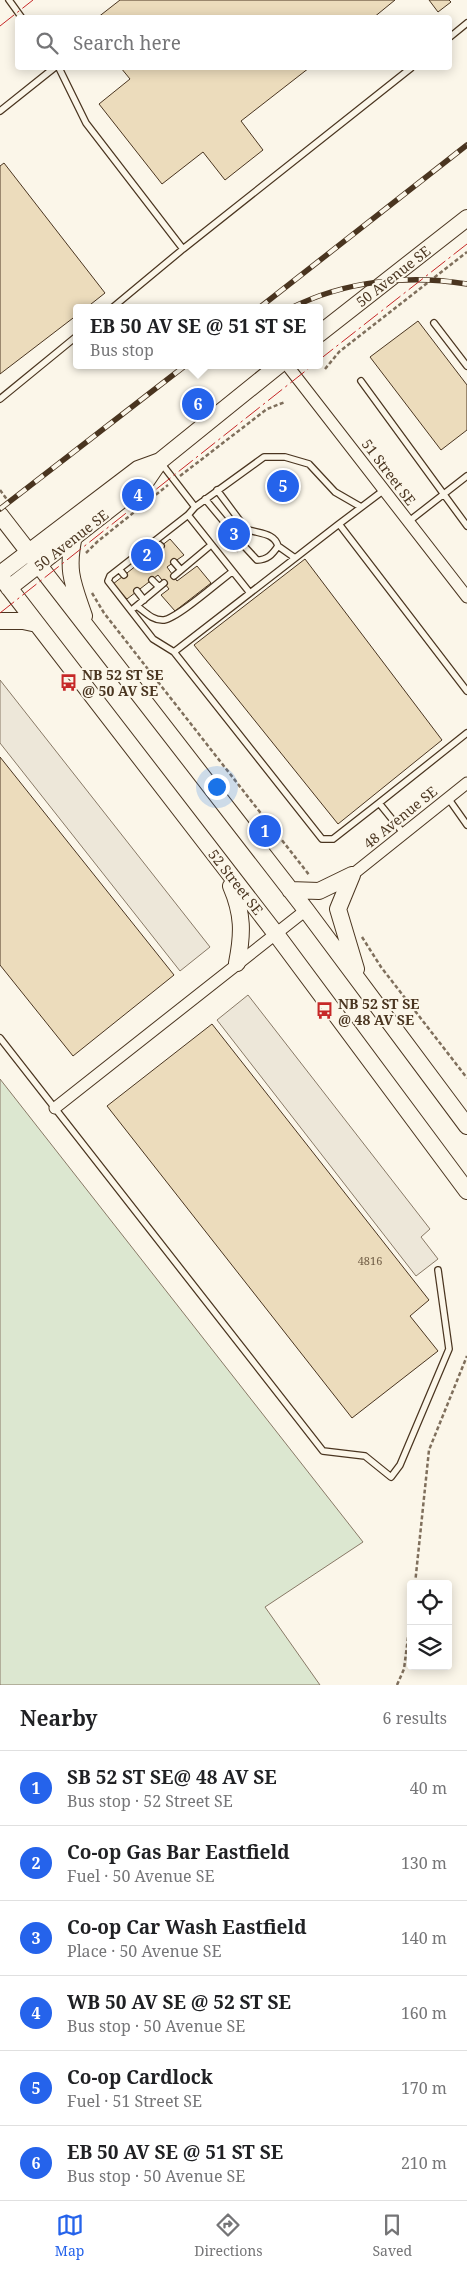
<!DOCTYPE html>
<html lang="en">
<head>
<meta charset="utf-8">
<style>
	body { margin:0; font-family:"Noto Serif",serif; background:#f2f2f2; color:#202124 }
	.controls { position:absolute; right:15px; bottom:15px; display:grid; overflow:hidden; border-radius:5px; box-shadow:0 2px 12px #0003 }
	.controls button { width:45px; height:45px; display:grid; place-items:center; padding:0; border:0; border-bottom:1px solid #e0e0e0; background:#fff; color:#202124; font:25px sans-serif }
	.you { position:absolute; left:216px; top:786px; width:18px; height:18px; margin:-12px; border:4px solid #fff; border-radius:50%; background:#1a73e8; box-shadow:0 0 0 8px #1a73e833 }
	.badge { display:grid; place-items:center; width:32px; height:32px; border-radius:50%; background:#2563eb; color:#fff; font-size:16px; font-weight:700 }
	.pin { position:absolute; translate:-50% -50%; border:2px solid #fff; box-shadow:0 1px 5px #0006 }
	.popup { position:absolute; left:73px; top:304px; width:250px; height:65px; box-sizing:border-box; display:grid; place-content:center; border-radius:5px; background:#fff; filter:drop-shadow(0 1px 4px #0005); font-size:16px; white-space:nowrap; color:#757577 }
	.popup b { font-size:19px; color:#202124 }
	.popup::after { content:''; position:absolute; left:50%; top:100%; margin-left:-10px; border:10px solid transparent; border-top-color:#fff }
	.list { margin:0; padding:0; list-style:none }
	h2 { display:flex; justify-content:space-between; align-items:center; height:65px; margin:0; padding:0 20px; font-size:21px }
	h2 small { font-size:16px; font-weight:400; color:#757577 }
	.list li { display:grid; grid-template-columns:32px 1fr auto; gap:15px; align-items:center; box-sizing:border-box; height:75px; padding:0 20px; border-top:1px solid #e0e0e0 }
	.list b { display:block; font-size:19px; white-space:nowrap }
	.list p { margin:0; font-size:16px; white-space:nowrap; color:#757577 }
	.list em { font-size:16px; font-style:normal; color:#757577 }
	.icon { flex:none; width:28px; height:28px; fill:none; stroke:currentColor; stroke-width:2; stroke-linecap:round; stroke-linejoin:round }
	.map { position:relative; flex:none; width:467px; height:1685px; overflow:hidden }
	.search { position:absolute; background:#fff; box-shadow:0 2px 12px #0003; left:15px; right:15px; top:15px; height:55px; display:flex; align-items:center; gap:12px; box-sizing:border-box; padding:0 18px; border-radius:5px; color:#757577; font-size:19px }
	.sheet { height:515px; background:#fff }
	nav { display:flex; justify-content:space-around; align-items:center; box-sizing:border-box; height:70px; border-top:1px solid #e0e0e0; background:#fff; font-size:14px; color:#757577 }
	nav a { display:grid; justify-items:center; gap:2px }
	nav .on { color:#2563eb }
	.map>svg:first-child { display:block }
</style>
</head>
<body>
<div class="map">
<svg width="467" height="1685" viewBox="0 0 467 1685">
	<rect width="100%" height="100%" fill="#fbf6e9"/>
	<path fill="#dce7d0" stroke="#887966" d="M0 1079 363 1542 265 1607 320 1685H0Z"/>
	<path fill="#ede7d9" stroke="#887966" d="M0 680 210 947 180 971 0 743Z
		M248 995 430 1229 421 1237 438 1259 416 1276 217 1020Z"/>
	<path fill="#ecdcbc" stroke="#4a3520" d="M120 0H395L373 18H97Z
		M429 0H449L451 2 438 12Z
		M121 68H309L241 121 263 150 225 180 203 152 162 184 99 104 130 79Z
		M4 163 105 293 86 308H77V315L0 374V166Z
		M418 321 467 385V430L441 450 370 357Z
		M231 519 250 541 237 552 219 527Z
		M170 539 184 555 167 567 177 581 197 566 211 583 175 611 161 595 169 589 158 575 127 599 113 584Z
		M305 559 442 740 338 824 194 645Z
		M0 757 174 975 73 1056 0 965Z
		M212 1024 429 1300 410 1316 438 1351 352 1418 107 1106Z"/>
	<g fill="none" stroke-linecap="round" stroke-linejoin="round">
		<defs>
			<path id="lane" d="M9 0 22 18
				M450 37 467 23
				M59 68 86 123 183 249 411 68
				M0 111 54 68
				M112 308 183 249
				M434 323 467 366
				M361 381 467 526
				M0 399 77 336
				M161 463 195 507 188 515 250 593
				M217 490 246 529C258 534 274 532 278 546 272 555 267 560 257 560L244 546
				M205 499 225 523
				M195 507 264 457H285L309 464 335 492 361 507
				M408 522 467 476
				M339 524 384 490
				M155 541 161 546
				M278 546 295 558
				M134 557 139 563
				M174 562 181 570
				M119 569 124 575
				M174 576 211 545
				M152 580 159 587
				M137 591 144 600
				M137 606C145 612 153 621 164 620 178 618 218 582 232 572
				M134 608 164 583
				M174 652 153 639 108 581 110 576 188 515
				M448 798 467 825
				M379 803 333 839H322L174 652 339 524 467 691
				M404 834 379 803 467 733
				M0 1038 323 1451 365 1456 391 1477 400 1465 449 1349 438 1270"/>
			<path id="street" d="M287 365 467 597
				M352 875 467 783
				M55 1108 306 910"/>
			<path id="secondary" d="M319 334 467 218
				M0 515 306 910 467 1126
				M74 536C66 571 73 584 84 616
				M0 574 138 469 160 461
				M0 576 276 934 467 1191
				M9 588 147 480 160 461 279 365
				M0 621H23L37 624
				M352 875 338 909 356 969
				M231 886C243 914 243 933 237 963
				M290 890 319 891 352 875"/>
		</defs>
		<use href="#lane" stroke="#4a3520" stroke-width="8"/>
		<use href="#street" stroke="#4a3520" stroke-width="13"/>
		<use href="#secondary" stroke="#4a3520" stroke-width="18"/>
		<path stroke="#7f6f5c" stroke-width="2.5" stroke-dasharray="4 2.5" stroke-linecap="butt" d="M325 369 339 352 467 252
			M180 476 267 409 285 402
			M0 490 11 505
			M86 553 97 542 168 485
			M92 593 104 613 310 876
			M362 937 381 967 467 1078
			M415 1584 429 1450 467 1356
			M397 1685 404 1669 411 1614"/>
		<use href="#lane" stroke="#fbf6e9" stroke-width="5.5"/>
		<use href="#street" stroke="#fbf6e9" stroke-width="11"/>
		<use href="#secondary" stroke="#fbf6e9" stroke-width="16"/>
		<defs>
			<path id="rail" d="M259 308 467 145
				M291 308C345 281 408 274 467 284
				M0 509 186 365"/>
		</defs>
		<use href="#rail" stroke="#4a3520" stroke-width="5.5"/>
		<use href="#rail" stroke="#fbf6e9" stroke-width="4" stroke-dasharray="11" stroke-linecap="butt"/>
		<path stroke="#c62828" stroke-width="1" stroke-dasharray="18 4 2.5 4" stroke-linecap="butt" d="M0 26 33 0
			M319 360 467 244
			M0 613 313 365"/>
	</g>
	<defs>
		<symbol id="bus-bare" viewBox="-9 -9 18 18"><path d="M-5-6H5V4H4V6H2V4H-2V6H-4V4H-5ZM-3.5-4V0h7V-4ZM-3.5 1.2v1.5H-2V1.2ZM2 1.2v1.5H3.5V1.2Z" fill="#c62828" stroke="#fbf6e9" stroke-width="2.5" paint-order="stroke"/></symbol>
	</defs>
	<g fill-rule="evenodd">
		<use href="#bus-bare" x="56" y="670" width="25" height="25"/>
		<use href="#bus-bare" x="312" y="998" width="25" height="25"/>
	</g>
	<g text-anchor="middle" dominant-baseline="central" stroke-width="4" stroke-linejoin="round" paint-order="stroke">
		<g font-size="11" fill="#725f47">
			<text x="370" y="1260">4816</text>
		</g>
		<g font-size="14" fill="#4a3520" stroke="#fbf6e9">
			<text transform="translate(393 276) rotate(-38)">50 Avenue SE</text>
			<text transform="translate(389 472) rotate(53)">51 Street SE</text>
			<text transform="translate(71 540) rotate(-38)">50 Avenue SE</text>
			<text transform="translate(400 817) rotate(-39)">48 Avenue SE</text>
			<text transform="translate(236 882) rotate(52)">52 Street SE</text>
		</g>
		<g font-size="14" font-weight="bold" fill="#4a3520" stroke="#fbf6e9" text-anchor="start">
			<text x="82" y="674">NB 52 ST SE<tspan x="82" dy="16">@ 50 AV SE</tspan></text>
			<text x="338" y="1003">NB 52 ST SE<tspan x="338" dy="16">@ 48 AV SE</tspan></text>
		</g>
	</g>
</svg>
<div class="controls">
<button><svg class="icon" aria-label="locate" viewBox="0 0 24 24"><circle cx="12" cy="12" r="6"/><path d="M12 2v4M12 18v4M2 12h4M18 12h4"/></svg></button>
<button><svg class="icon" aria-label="layers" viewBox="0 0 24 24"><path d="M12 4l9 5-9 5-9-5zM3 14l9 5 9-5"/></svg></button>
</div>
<div class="you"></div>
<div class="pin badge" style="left:265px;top:831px">1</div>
<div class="pin badge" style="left:147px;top:555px">2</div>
<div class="pin badge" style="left:234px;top:534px">3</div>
<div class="pin badge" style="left:138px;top:495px">4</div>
<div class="pin badge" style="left:283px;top:486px">5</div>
<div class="pin badge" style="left:198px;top:404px">6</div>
<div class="popup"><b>EB 50 AV SE @ 51 ST SE</b>Bus stop</div>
<div class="search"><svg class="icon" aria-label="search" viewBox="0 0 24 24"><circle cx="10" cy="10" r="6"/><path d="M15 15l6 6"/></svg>Search here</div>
</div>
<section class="sheet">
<h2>Nearby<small>6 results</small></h2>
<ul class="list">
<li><span class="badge">1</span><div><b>SB 52 ST SE@ 48 AV SE</b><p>Bus stop · 52 Street SE</p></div><em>40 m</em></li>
<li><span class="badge">2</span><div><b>Co-op Gas Bar Eastfield</b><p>Fuel · 50 Avenue SE</p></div><em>130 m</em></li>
<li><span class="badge">3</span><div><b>Co-op Car Wash Eastfield</b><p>Place · 50 Avenue SE</p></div><em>140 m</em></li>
<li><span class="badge">4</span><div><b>WB 50 AV SE @ 52 ST SE</b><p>Bus stop · 50 Avenue SE</p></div><em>160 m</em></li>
<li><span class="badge">5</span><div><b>Co-op Cardlock</b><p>Fuel · 51 Street SE</p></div><em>170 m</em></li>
<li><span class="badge">6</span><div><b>EB 50 AV SE @ 51 ST SE</b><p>Bus stop · 50 Avenue SE</p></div><em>210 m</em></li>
</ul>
</section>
<nav>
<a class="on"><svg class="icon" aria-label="map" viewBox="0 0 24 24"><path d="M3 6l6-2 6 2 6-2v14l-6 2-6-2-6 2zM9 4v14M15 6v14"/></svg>Map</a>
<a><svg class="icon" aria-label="directions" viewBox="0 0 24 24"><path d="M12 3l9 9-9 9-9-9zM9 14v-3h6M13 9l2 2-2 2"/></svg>Directions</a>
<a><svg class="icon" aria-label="saved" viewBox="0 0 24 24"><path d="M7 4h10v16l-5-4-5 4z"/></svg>Saved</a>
</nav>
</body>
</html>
